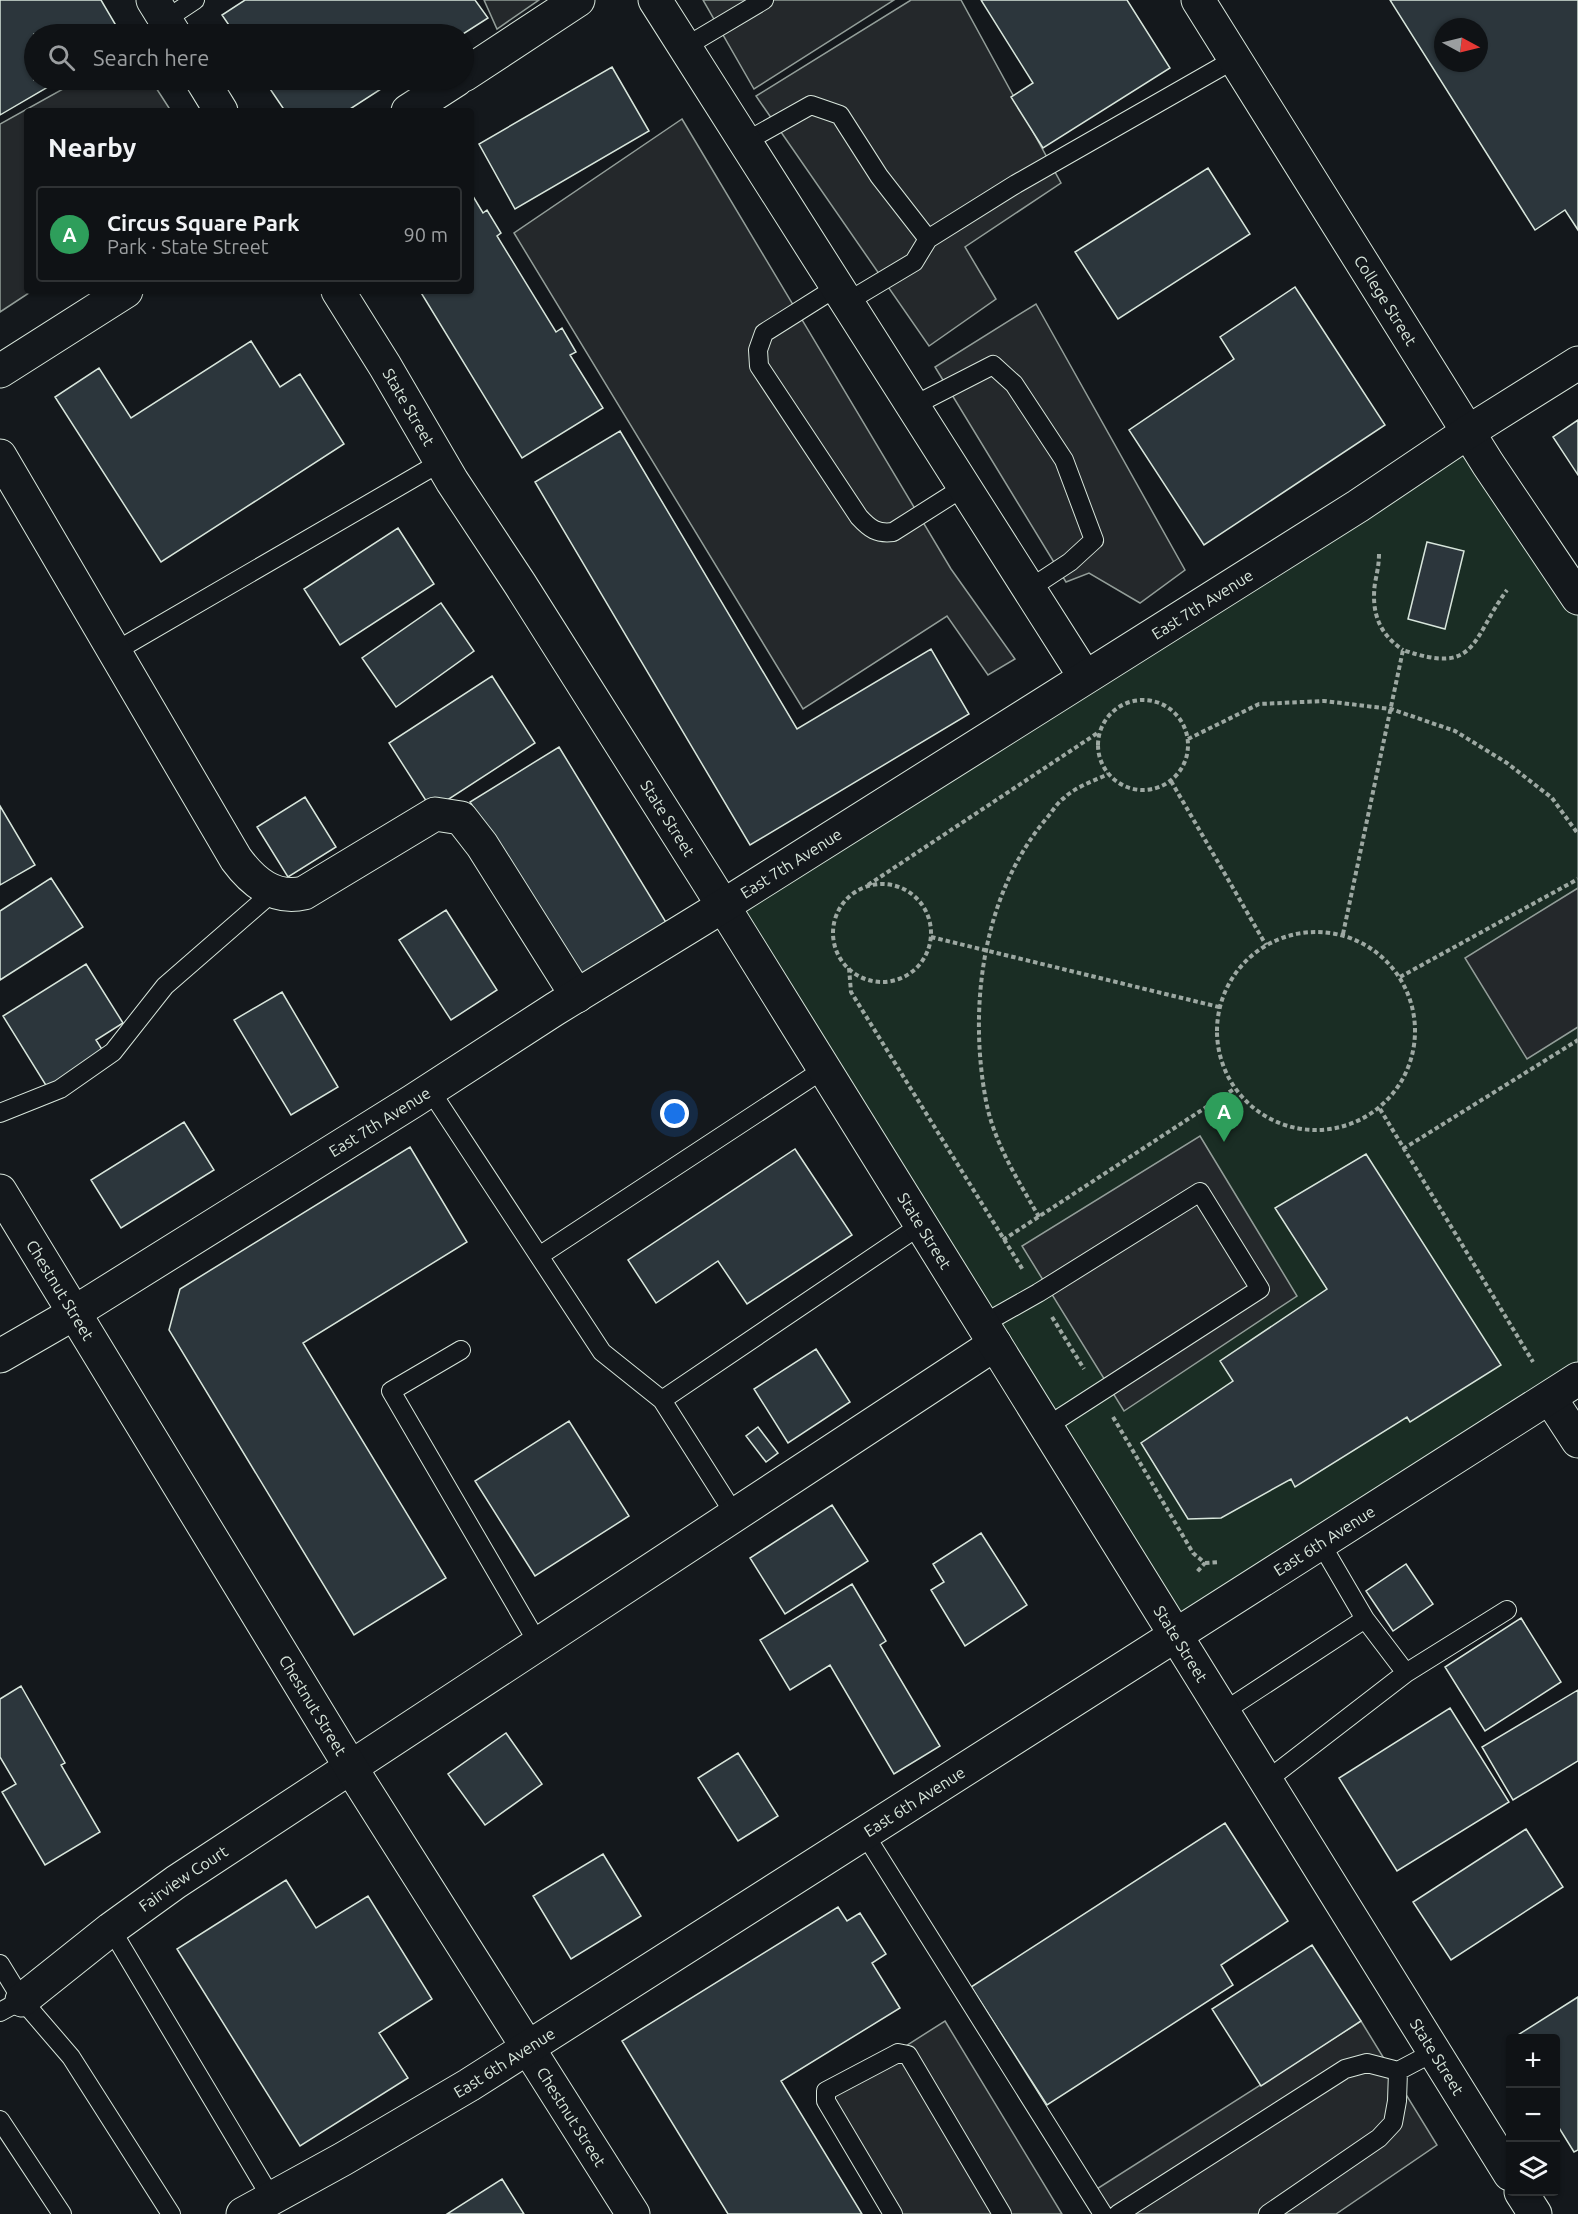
<!DOCTYPE html>
<html lang="en">
<head>
<meta charset="utf-8">
<style>
	body { margin:0; font-family:Ubuntu,sans-serif; background:#181b1e; color:#f1f3f6 }
	.controls { position:absolute; right:18px; bottom:18px; display:grid; overflow:hidden; border-radius:6px; box-shadow:0 2px 4px #0004 }
	.controls button { width:54px; height:54px; display:grid; place-items:center; padding:0; border:0; border-bottom:2px solid #2f3234; background:#0f1215; color:#f1f3f6; font:30px sans-serif }
	.compass { position:absolute; left:1434px; top:18px; width:54px; height:54px; border-radius:50%; background:#0f1215; box-shadow:0 2px 4px #0004; rotate:97deg }
	.you { position:absolute; left:675px; top:1114px; width:21px; height:21px; margin:-15px; border:4px solid #fff; border-radius:50%; background:#1a73e8; box-shadow:0 0 0 9px #1a73e833 }
	.badge { display:grid; place-items:center; width:39px; height:39px; border-radius:50%; background:#ea580c; color:#fff; font-size:20px; font-weight:700 }
	.pin { position:absolute; translate:-50% -50px; filter:drop-shadow(0 2px 3px #0008) }
	.pin::after { content:''; position:absolute; top:32px; width:21px; height:18px; background:inherit; clip-path:polygon(0 0,100% 0,50% 100%) }
	.list { margin:0; padding:0; list-style:none }
	h2 { display:flex; justify-content:space-between; align-items:center; height:78px; margin:0; padding:0 24px; font-size:26px }
	h2 small { font-size:20px; font-weight:400; color:#9b9ea0 }
	.list li { display:grid; grid-template-columns:39px 1fr auto; gap:18px; align-items:center; box-sizing:border-box; height:96px; margin:0 12px 12px; padding:0 12px; border:2px solid #2f3234; border-radius:6px }
	.list b { display:block; font-size:22px; white-space:nowrap }
	.list p { margin:0; font-size:20px; white-space:nowrap; color:#9b9ea0 }
	.list em { font-size:20px; font-style:normal; color:#9b9ea0 }
	.icon { flex:none; width:33px; height:33px; fill:none; stroke:currentColor; stroke-width:2; stroke-linecap:round; stroke-linejoin:round }
	.map { position:relative; flex:none; width:1578px; height:2214px; overflow:hidden }
	.search { position:absolute; background:#0f1215; box-shadow:0 2px 4px #0004; left:24px; top:24px; width:450px; height:66px; display:flex; align-items:center; gap:15px; box-sizing:border-box; padding:0 21px; border-radius:33px; color:#9b9ea0; font-size:22px }
	.panel { position:absolute; background:#0f1215; box-shadow:0 2px 4px #0004; left:24px; top:108px; width:450px; height:186px; border-radius:6px }
	.map>svg:first-child { display:block }
</style>
</head>
<body>
<div class="map">
<svg width="1578" height="2214" viewBox="0 0 1578 2214">
	<rect width="100%" height="100%" fill="#14181c"/>
	<path fill="#1a2d24" stroke="#939e99" stroke-width="1.5" d="M1468 432 1578 604V1378L1175 1635 723 906Z"/>
	<path fill="#24282b" stroke="#939e99" stroke-width="1.5" d="M484 0H539L497 29Z
		M703 0H894L754 89Z
		M911 0H961L1061 183 965 247 996 299 929 346 756 96Z
		M79 80H151L171 111H27V291H32L0 312V124Z
		M682 119 951 569 1015 659 988 675 947 616 803 709 514 233Z
		M1036 304 1185 570 1140 603 1089 573 1066 582 935 367Z
		M1578 888V1027L1527 1059 1465 958Z
		M1200 1136 1297 1296 1124 1411 1022 1246Z
		M945 2021 1062 2214H883L818 2102Z
		M1361 2021 1437 2145 1336 2214H1107L1092 2192Z"/>
	<path fill="#2c363c" stroke="#d8e6dc" stroke-width="1.5" fill-rule="evenodd" d="M0 0H101L121 34H34V80H60L0 115Z
		M245 0H475L488 18 463 34H235L222 15Z
		M981 0H1127L1170 68 1043 148 1011 97 1033 83Z
		M1390 0H1578V230L1565 210 1535 230ZM1443 27H1479V63H1443Z
		M612 67 649 131 515 209 479 144Z
		M264 80H395L347 111H285Z
		M1208 168 1250 234 1118 319 1075 252Z
		M471 193 483 213 487 210 501 233 497 236 556 332 562 328 576 352 570 355 603 408 522 458 420 291H471Z
		M1295 287 1385 425 1204 545 1129 430 1234 359 1220 337Z
		M251 341 280 387 300 374 344 444 161 562 55 397 99 368 131 418Z
		M1578 420V475L1553 437Z
		M620 431 797 729 931 649 969 714 750 845 535 482Z
		M398 528 434 584 340 645 304 589Z
		M1427 542 1464 551 1445 629 1408 619Z
		M441 603 474 651 396 707 362 658Z
		M492 676 535 743 432 810 389 743Z
		M559 747 667 924 577 979 470 802Z
		M305 797 336 847 288 877 257 827Z
		M0 806 35 865 0 885Z
		M51 878 83 927 0 980V911Z
		M446 910 497 990 451 1020 399 940Z
		M86 964 123 1023 96 1040 103 1051 47 1087 3 1016Z
		M282 992 338 1087 291 1115 234 1020Z
		M184 1122 214 1170 121 1228 91 1180Z
		M410 1147 467 1242 303 1343 446 1578 354 1635 169 1330 180 1289Z
		M795 1149 852 1235 747 1304 718 1261 656 1303 628 1260Z
		M1366 1154 1501 1365 1410 1422 1407 1417 1295 1487 1291 1479 1221 1518 1188 1519 1141 1443 1233 1381 1220 1361 1327 1289 1275 1208Z
		M816 1349 850 1402 788 1443 754 1389Z
		M569 1421 629 1516 535 1576 475 1481Z
		M758 1427 778 1453 766 1462 746 1436Z
		M832 1505 868 1561 785 1614 750 1558Z
		M981 1533 1027 1605 965 1646 931 1590 944 1582 933 1564Z
		M1406 1564 1433 1604 1393 1631 1366 1591Z
		M852 1584 886 1641 880 1645 940 1746 894 1774 830 1665 790 1690 760 1640Z
		M1521 1618 1561 1682 1485 1731 1445 1667Z
		M21 1686 65 1763 61 1765 100 1832 45 1865 2 1792 16 1784 0 1757V1699Z
		M1578 1690V1761L1513 1800 1482 1747Z
		M1450 1708 1509 1802 1397 1871 1339 1778Z
		M506 1733 542 1784 485 1825 448 1774Z
		M738 1753 778 1816 738 1841 698 1778Z
		M1225 1823 1288 1921 1221 1965 1233 1985 1047 2105 971 1987Z
		M1526 1829 1563 1887 1451 1960 1413 1902Z
		M603 1854 641 1916 571 1959 533 1896Z
		M286 1880 316 1928 368 1896 432 1999 379 2033 408 2078 300 2146 177 1949Z
		M838 1907 847 1921 860 1913 886 1954 872 1963 900 2008 781 2081 862 2214H728L622 2041Z
		M1312 1945 1361 2021 1261 2086 1212 2009Z
		M1578 1997V2150L1574 2152 1556 2123V2038H1513Z
		M502 2179 524 2214H447Z"/>
	<g fill="none" stroke-linecap="round" stroke-linejoin="round">
		<defs>
			<path id="lane" d="M165 20 195 0
				M685 47 764 0
				M745 142 811 105 840 115 879 176 928 239 914 262 847 302
				M928 239 1016 184 1235 59
				M837 287 764 333 758 350 759 366 859 517C870 529 877 534 893 532L964 487
				M913 406 993 365 1014 384 1064 460 1094 540 1070 562 1029 589
				M114 652 441 462
				M430 1090 539 1256 824 1069
				M0 1113 60 1089 113 1052 165 986 273 892
				M539 1256 602 1352 662 1400 735 1515
				M983 1324 1038 1293 1200 1192 1260 1289 1046 1427
				M461 1350 391 1391 539 1645
				M662 1400 921 1225
				M1406 1673 1507 1610
				M1223 1712 1365 1619
				M1266 1781 1406 1673 1365 1619 1320 1542
				M864 1833 1103 2214
				M111 1929 272 2199
				M0 1964 22 2000 71 2057 171 2214
				M0 2012 22 2000
				M1398 2071 1434 2052
				M0 2120 62 2214
				M893 2214 826 2101V2091L898 2053 908 2055 1002 2214
				M1118 2214 1345 2069 1367 2063 1398 2071 1397 2101 1393 2123 1379 2138 1268 2214"/>
			<g id="street">
				<path d="M655 0 1085 677"/>
				<path d="M464 75 578 0"/>
				<path d="M408 111 456 80"/>
				<path d="M0 371 126 291"/>
				<path d="M0 456 236 859C253 882 274 900 304 893L435 814 461 818 482 845 577 996"/>
				<path d="M1550 1398 1578 1441"/>
				<path id="s1" d="M22 2000 111 1929 176 1882 995 1344"/>
			</g>
			<g id="secondary">
				<path d="M153 0 174 34"/>
				<path id="s2" d="M1198 0 1488 464 1578 598"/>
				<path d="M202 80 221 111"/>
				<path id="s3" d="M338 291 385 366 452 481 520 584 707 880 1510 2174"/>
				<path id="s4" d="M0 1191 361 1784 633 2214"/>
				<path d="M1521 2192 1535 2214"/>
			</g>
			<g id="primary">
				<path id="s5" d="M0 1356 59 1322 413 1101 555 1009 723 906 1358 506 1468 432 1578 363"/>
				<path id="s6" d="M243 2214 343 2159 469 2085 1578 1379"/>
			</g>
		</defs>
		<use href="#lane" stroke="#d8e6dc" stroke-width="20"/>
		<use href="#street" stroke="#d8e6dc" stroke-width="35"/>
		<use href="#secondary" stroke="#d8e6dc" stroke-width="35"/>
		<use href="#primary" stroke="#d8e6dc" stroke-width="35"/>
		<path stroke="#9da8a2" stroke-width="4" stroke-dasharray="4.5 3" stroke-linecap="butt" d="M1379 554C1379 564 1377 573 1375 583 1371 612 1379 634 1403 650
			M1098 745a45 45 0 1 1 90 0a45 45 0 1 1-90 0Z
			M1188 739 1259 704 1324 701 1391 709 1455 731 1507 763 1552 798 1578 834
			M1171 781 1266 945
			M833 933a49 49 0 1 1 98 0a49 49 0 1 1-98 0Z
			M868 885 1099 732
			M1217 1031a99 99 0 1 1 198 0a99 99 0 1 1-198 0Z
			M1343 934 1403 650C1478 676 1471 639 1507 590
			M931 937 1219 1007
			M849 968 851 992 1023 1270
			M1400 977 1578 879
			M1380 1109 1533 1362
			M1403 1149 1578 1040
			M1039 1217C1018 1180 994 1143 986 1101 968 1006 983 894 1046 819 1052 812 1057 803 1064 798 1075 787 1094 781 1108 774
			M1003 1240 1234 1089
			M1052 1317 1084 1369
			M1113 1417 1193 1553 1205 1563 1196 1573
			M1205 1563 1219 1562"/>
		<use href="#lane" stroke="#14181c" stroke-width="18"/>
		<use href="#street" stroke="#14181c" stroke-width="33"/>
		<use href="#secondary" stroke="#14181c" stroke-width="33"/>
		<use href="#primary" stroke="#14181c" stroke-width="33"/>
	</g>
	<g text-anchor="middle" dominant-baseline="central" stroke-width="4.5" stroke-linejoin="round" paint-order="stroke">
		<g font-size="16" fill="#d8e6dc" stroke="#14181c">
			<text stroke="none"><textPath href="#s2" startOffset="354">College Street</textPath></text>
			<text stroke="none"><textPath href="#s3" startOffset="136">State Street</textPath></text>
			<text stroke="none"><textPath href="#s5" startOffset="1418">East 7th Avenue</textPath></text>
			<text stroke="none"><textPath href="#s3" startOffset="622">State Street</textPath></text>
			<text stroke="none"><textPath href="#s5" startOffset="932">East 7th Avenue</textPath></text>
			<text stroke="none"><textPath href="#s5" startOffset="446">East 7th Avenue</textPath></text>
			<text stroke="none"><textPath href="#s3" startOffset="1108">State Street</textPath></text>
			<text stroke="none"><textPath href="#s4" startOffset="116">Chestnut Street</textPath></text>
			<text stroke="none"><textPath href="#s6" startOffset="1274">East 6th Avenue</textPath></text>
			<text stroke="none"><textPath href="#s3" startOffset="1594">State Street</textPath></text>
			<text stroke="none"><textPath href="#s4" startOffset="602">Chestnut Street</textPath></text>
			<text stroke="none"><textPath href="#s6" startOffset="788">East 6th Avenue</textPath></text>
			<text stroke="none"><textPath href="#s1" startOffset="202">Fairview Court</textPath></text>
			<text stroke="none"><textPath href="#s3" startOffset="2080">State Street</textPath></text>
			<text stroke="none"><textPath href="#s6" startOffset="302">East 6th Avenue</textPath></text>
			<text stroke="none"><textPath href="#s4" startOffset="1088">Chestnut Street</textPath></text>
		</g>
	</g>
</svg>
<div class="controls">
<button>+</button>
<button>−</button>
<button><svg class="icon" aria-label="layers" viewBox="0 0 24 24"><path d="M12 4l9 5-9 5-9-5zM3 14l9 5 9-5"/></svg></button>
</div>
<svg class="compass" viewBox="-18 -18 36 36"><path d="M0-13l5 13h-10z" fill="#e53935"/><path d="M0 13l5-13h-10z" fill="#9b9ea0"/></svg>
<div class="you"></div>
<div class="pin badge" style="left:1224px;top:1142px;background:#2e9e5b">A</div>
<div class="search"><svg class="icon" aria-label="search" viewBox="0 0 24 24"><circle cx="10" cy="10" r="6"/><path d="M15 15l6 6"/></svg>Search here</div>
<section class="panel">
<h2>Nearby<small></small></h2>
<ul class="list">
<li><span class="badge" style="background:#2e9e5b">A</span><div><b>Circus Square Park</b><p>Park · State Street</p></div><em>90 m</em></li>
</ul>
</section>
</div>
</body>
</html>
